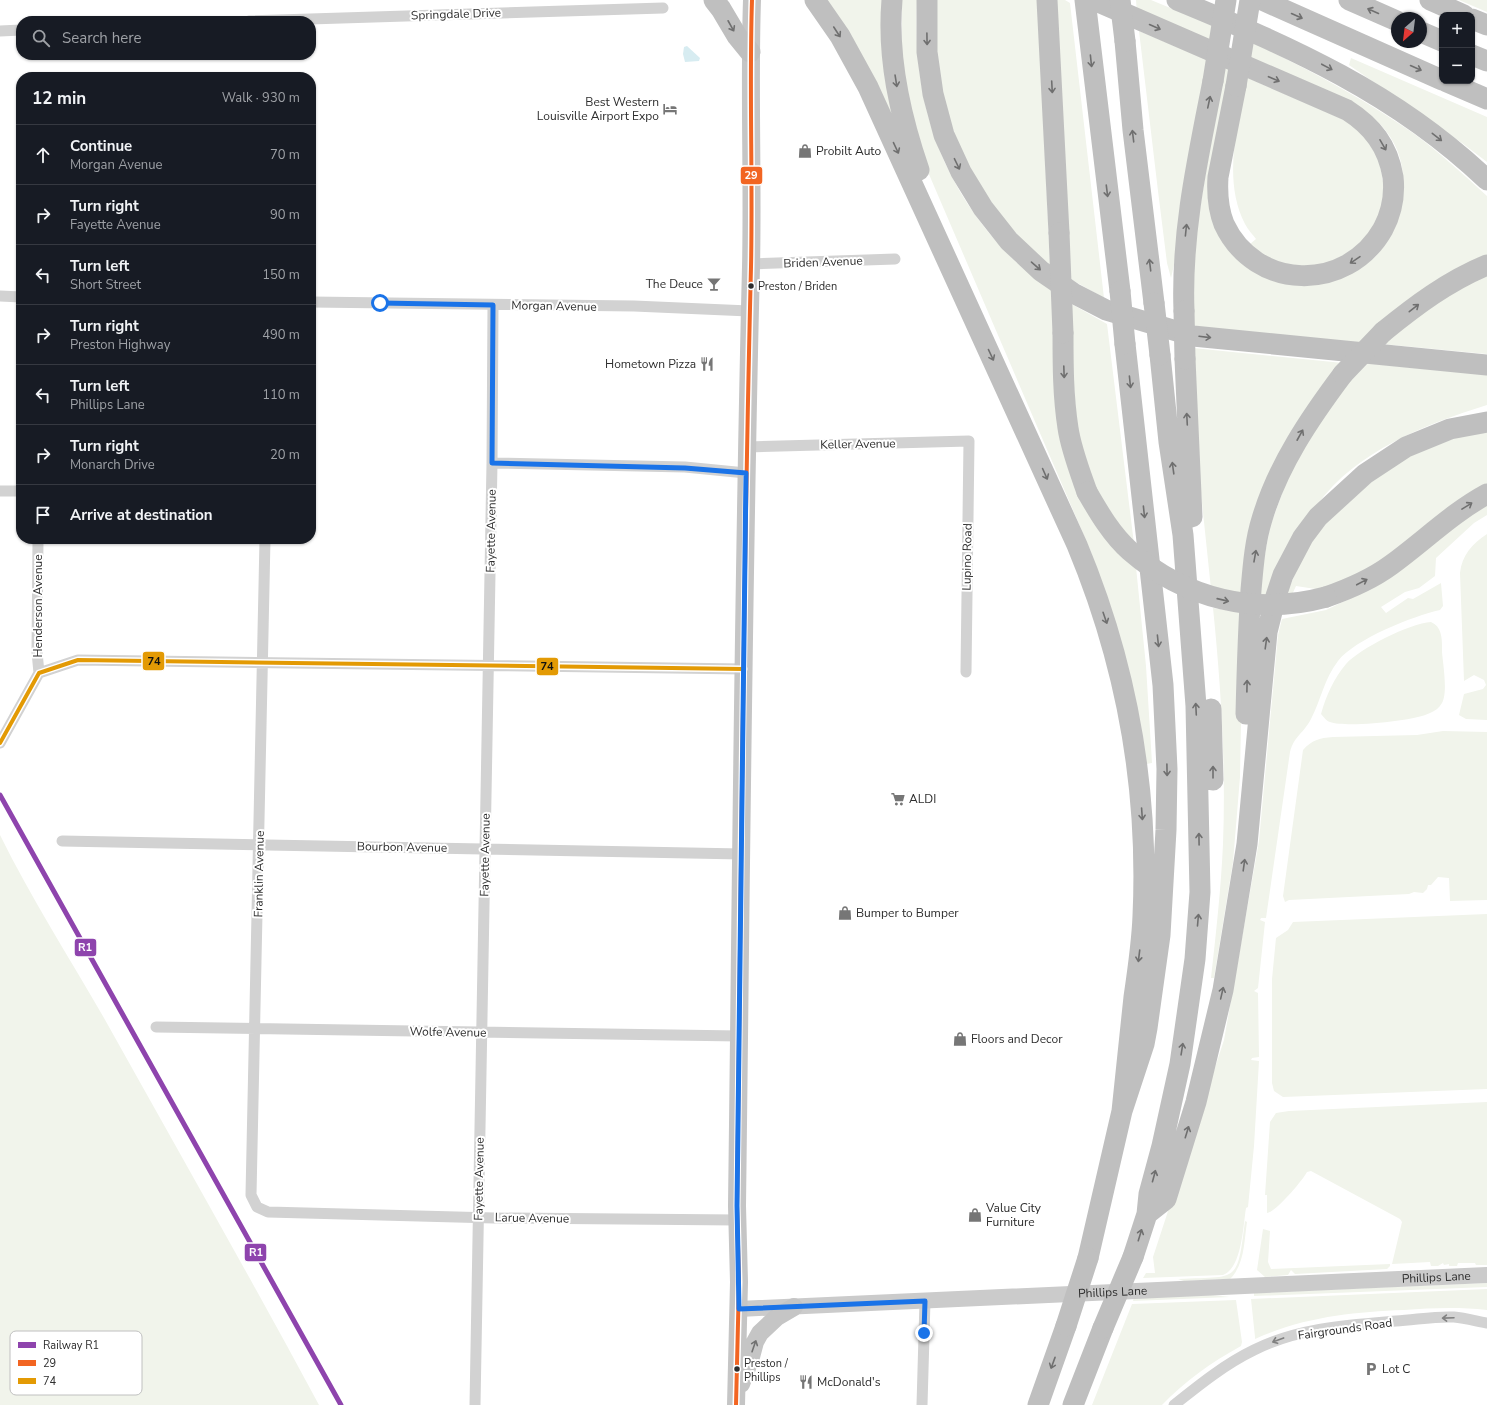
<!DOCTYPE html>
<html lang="en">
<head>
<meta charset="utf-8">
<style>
	body { margin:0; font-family:"Nunito Sans",sans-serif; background:#20242c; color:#f1f3f6 }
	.controls { position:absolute; right:12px; top:12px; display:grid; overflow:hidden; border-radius:8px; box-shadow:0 1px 3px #0004 }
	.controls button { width:36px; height:36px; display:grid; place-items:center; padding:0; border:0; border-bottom:1px solid #363941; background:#171b24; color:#f1f3f6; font:20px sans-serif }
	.compass { position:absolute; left:1391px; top:12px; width:36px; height:36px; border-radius:50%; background:#171b24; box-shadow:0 1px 3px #0004; rotate:208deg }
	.stop { position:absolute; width:12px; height:12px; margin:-9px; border:3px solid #1a73e8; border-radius:50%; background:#fff }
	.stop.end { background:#1a73e8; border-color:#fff; box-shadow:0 1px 4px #0008 }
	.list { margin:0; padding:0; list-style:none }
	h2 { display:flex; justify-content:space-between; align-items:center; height:52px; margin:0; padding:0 16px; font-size:17px }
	h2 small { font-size:13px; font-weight:400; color:#9ea1a6 }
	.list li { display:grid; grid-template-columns:26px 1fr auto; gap:12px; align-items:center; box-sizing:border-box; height:60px; padding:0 16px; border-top:1px solid #363941 }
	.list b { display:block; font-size:15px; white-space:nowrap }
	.list p { margin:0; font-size:13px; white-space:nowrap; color:#9ea1a6 }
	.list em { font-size:13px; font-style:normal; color:#9ea1a6 }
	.icon { flex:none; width:22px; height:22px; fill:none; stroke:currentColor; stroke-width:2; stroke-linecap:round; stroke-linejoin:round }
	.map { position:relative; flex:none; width:1487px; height:1405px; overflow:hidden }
	.search { position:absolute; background:#171b24; box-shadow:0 1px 3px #0004; left:16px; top:16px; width:300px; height:44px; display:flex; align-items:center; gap:10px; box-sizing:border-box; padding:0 14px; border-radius:16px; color:#9ea1a6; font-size:15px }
	.panel { position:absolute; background:#171b24; box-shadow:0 1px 3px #0004; left:16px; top:72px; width:300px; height:472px; border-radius:16px }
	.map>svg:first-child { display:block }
</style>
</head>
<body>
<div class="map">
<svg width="1487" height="1405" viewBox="0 0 1487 1405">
	<rect width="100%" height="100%" fill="#fff"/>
	<path fill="#f1f4eb" d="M825 0H887L895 114 890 116Z
		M902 0H917C912 100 940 186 1012 258 1024 270 1039 280 1052 291L1062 423 1136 567 1146 666 1152 763 1146 764 1091 552 925 165 902 70Z
		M935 0H1038L1050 265C1038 255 1025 244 1015 232 958 167 928 87 935 0Z
		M1055 0H1065L1070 3 1104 298 1067 277Z
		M1136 0H1151L1214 26 1211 45 1137 14Z
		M1459 0H1487V12Z
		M1139 31 1208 60 1176 256 1171 278 1167 263 1158 191Z
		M1252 42C1307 69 1362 97 1413 133 1439 152 1463 174 1487 196V256L1362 343 1192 327 1195 239 1223 67 1230 70 1221 136 1233 251 1334 281C1350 275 1363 268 1376 256 1387 244 1393 231 1397 216 1408 181 1405 151 1380 124L1248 60Z
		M1351 58 1487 117V162L1462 143 1349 65Z
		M1246 77 1349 122 1362 132 1379 159 1385 193 1376 226 1354 252 1323 266H1285L1261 254 1250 244 1256 239C1253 235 1248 230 1245 224 1222 179 1238 126 1246 77Z
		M1487 274V354L1382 344 1435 303Z
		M1068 302 1107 324 1134 544 1105 509 1078 443Z
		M1193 348 1343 363 1320 390 1243 597 1211 589 1199 474Z
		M1364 363 1487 375V405C1426 424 1356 451 1317 505 1311 514 1306 525 1301 534 1290 556 1279 577 1267 599L1257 598 1270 527 1288 477 1324 411Z
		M1487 429V487L1382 566 1322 590 1296 586 1291 597 1285 598 1297 569 1312 541 1342 502 1415 450Z
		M1487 503V515L1474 523 1436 558 1435 576 1419 588 1405 592 1381 607 1386 613 1408 598 1413 599 1441 583 1443 606 1440 610C1413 616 1355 639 1338 661 1324 679 1321 700 1311 719 1304 733 1294 736 1290 752L1266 918H1261L1260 920 1265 922 1258 988 1254 991 1258 993 1259 1057 1252 1058 1251 1060 1259 1061 1254 1146 1248 1207 1246 1208C1243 1226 1242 1268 1223 1275L1143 1278 1146 1273H1155L1153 1257 1224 1040 1259 841 1278 635 1282 619 1326 610 1368 590Z
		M1487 534V720L1466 719 1459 715 1464 694 1483 689 1486 685 1484 680 1474 675 1464 681 1460 573C1462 555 1472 544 1487 534Z
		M1213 608 1243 613 1240 777 1233 862 1214 978H1211C1216 933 1221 889 1223 844 1226 766 1221 686 1213 608Z
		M1431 622C1443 627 1442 641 1442 652 1443 664 1448 693 1442 703 1439 708 1435 711 1430 713 1415 721 1346 728 1330 722 1326 721 1324 717 1321 714 1326 696 1334 678 1346 664 1359 649 1410 623 1431 622Z
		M1443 731 1487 732V900L1450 901 1449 878 1438 877 1431 885H1428L1427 889 1423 893 1414 892 1409 894 1289 900 1285 902 1283 896 1303 750C1312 740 1319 738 1333 737L1417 735Z
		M0 835C31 898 69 957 104 1018 176 1147 249 1275 319 1405H0Z
		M1487 914V1089L1283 1097 1274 1091 1272 1083V979L1276 938 1288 930 1293 922Z
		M1487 1102V1265H1476L1475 1263H1458L1457 1266H1449V1264L1444 1265 1443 1263 1438 1266H1431L1430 1262 1392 1264 1402 1222 1400 1219 1311 1171 1307 1172C1303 1180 1275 1213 1267 1213V1195H1265L1270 1122 1276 1113 1289 1111Z
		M1245 1221 1247 1222C1244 1241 1245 1264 1230 1279L1184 1281 1178 1279C1239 1276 1237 1284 1245 1221Z
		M1263 1229 1270 1231 1268 1262 1271 1269 1390 1264V1266L1387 1269 1295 1274 1291 1270 1288 1275 1265 1277 1257 1270Z
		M1487 1283V1287L1254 1296V1293Z
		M1487 1289V1310C1459 1307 1432 1308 1404 1310 1353 1312 1303 1317 1255 1339V1337L1251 1299Z
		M1211 1295 1230 1297 1133 1301 1134 1297Z
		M1236 1300 1242 1342 1241 1346C1212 1362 1185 1381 1162 1405H1092L1132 1304Z"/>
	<path fill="#d7ecf1" d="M687 46 700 58 699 61 685 62 683 54 684 47Z"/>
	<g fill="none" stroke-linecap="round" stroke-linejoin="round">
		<path stroke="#d2d2d2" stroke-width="11" d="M249 21 663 8
			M0 31 21 30
			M751 264 895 259
			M0 296 21 297
			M311 302 634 306 749 311
			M747 447 969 441 966 672
			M492 463 685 467 746 473
			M0 491H21
			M38 539 37 652 39 673
			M265 539 251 1195 257 1207 268 1212 494 1218 737 1220
			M0 743 39 673 78 660 744 669
			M62 841 742 854
			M156 1027 739 1036
			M475 1405 492 463 493 305
			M922 1405 925 1301
			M1174 1405C1199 1385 1225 1364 1254 1350 1298 1328 1348 1325 1396 1321 1415 1320 1435 1316 1454 1317 1465 1318 1476 1321 1487 1323"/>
		<path stroke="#cbcbcb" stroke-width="16" id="s1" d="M739 1309 1487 1275"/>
		<path stroke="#c5c5c5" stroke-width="18" d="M741 1384 751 1357 755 1342 760 1333 777 1317 794 1307
			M736 1405 739 1282 737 1206C741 893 743 580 751 267 753 178 749 89 752 0"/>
		<path stroke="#bfbfbf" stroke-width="21" d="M714 0 721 9 737 36 750 52
			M815 0 840 36 868 87 1077 545C1127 665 1149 786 1143 916 1142 943 1138 970 1134 997 1130 1035 1126 1073 1122 1111
			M892 0C887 58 900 115 919 170
			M927 0V52L933 94 944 135 961 172 983 208 1009 241 1041 271 1073 293 1106 310 1193 336 1487 365
			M1047 0 1059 233
			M1085 0 1120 291
			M1094 0 1347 110C1372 126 1388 146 1393 177 1395 195 1391 214 1383 229 1347 293 1255 291 1224 224 1218 209 1217 193 1218 177L1236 86
			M1177 0C1291 47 1396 93 1487 180
			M1262 0 1442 80
			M1349 0 1397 21
			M1430 0 1464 15
			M1472 19 1487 25
			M1421 32 1442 41
			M1125 41 1133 130 1154 303
			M1472 55 1487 61
			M1445 81 1487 99
			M1184 311C1181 233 1198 157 1213 81
			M1383 332C1415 306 1448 281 1487 265
			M1063 333C1063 364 1063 396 1068 428 1071 449 1080 472 1087 492
			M1185 359 1192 517
			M1326 597C1349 589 1372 579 1391 565 1424 541 1452 513 1487 494
			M1211 709 1213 780
			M1246 714C1247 673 1248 632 1251 590 1253 567 1255 541 1262 519 1278 465 1310 418 1343 374
			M1147 1214 1166 1199 1196 1102 1223 990 1247 844 1267 632 1276 596 1283 575 1303 537 1318 517 1365 474 1406 447 1450 429 1487 422
			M1133 1257 1147 1214 1149 1194 1162 1146 1180 1064 1195 959 1200 892 1196 706 1183 535 1169 442 1160 355
			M1088 1258 1122 1111 1144 1044 1147 1028 1160 935 1166 830 1167 769 1163 685 1125 344
			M1038 1405 1066 1326
			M1073 1405 1103 1328"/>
		<path stroke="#bfbfbf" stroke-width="21" d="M1120 0 1125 41
			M1213 81 1226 0
			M1236 86 1250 0
			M1059 233 1063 333
			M1120 291 1125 344
			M1154 303 1160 355
			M1184 311 1185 359
			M1343 374 1383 332
			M1087 492C1099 513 1112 535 1130 551 1185 599 1256 616 1326 597
			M1066 1326 1088 1258
			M1103 1328 1133 1257"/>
		<defs>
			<path id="bus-1" d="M736 1405 739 1282 737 1206C741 893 743 580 751 267 753 178 749 89 752 0"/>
			<path id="bus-2" d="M0 743 39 673 78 660 744 669"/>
		</defs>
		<use href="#bus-1" stroke="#fff" stroke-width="7"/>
		<use href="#bus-2" stroke="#fff" stroke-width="7"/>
		<use href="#bus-1" stroke="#f26522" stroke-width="4"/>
		<use href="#bus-2" stroke="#e39a04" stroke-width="4"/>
		<defs>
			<path id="rail-1" d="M0 795 341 1405"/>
		</defs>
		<use href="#rail-1" stroke="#fff" stroke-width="8"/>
		<use href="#rail-1" stroke="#8e44ad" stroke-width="5"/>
	</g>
	<defs><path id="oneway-shaft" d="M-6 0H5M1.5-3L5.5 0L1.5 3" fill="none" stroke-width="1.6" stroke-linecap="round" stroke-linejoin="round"/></defs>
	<g stroke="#6f6f6f">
		<use href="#oneway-shaft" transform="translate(1373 11) rotate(-156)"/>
		<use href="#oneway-shaft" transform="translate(1297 16) rotate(24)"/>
		<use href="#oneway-shaft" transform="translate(731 26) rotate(61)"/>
		<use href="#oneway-shaft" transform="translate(1155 27) rotate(24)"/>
		<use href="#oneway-shaft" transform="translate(837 32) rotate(57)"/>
		<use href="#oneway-shaft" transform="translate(927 39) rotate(89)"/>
		<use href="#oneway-shaft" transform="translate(1091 61) rotate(84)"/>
		<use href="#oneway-shaft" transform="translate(1327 67) rotate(28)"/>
		<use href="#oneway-shaft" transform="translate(1416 68) rotate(24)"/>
		<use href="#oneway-shaft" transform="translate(1274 79) rotate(23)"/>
		<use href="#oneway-shaft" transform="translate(896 81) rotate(81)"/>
		<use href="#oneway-shaft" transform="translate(1052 87) rotate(87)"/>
		<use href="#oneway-shaft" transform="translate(1209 102) rotate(-78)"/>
		<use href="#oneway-shaft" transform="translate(1133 136) rotate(-97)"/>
		<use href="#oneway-shaft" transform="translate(1437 137) rotate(38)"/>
		<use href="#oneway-shaft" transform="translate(1383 145) rotate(60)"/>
		<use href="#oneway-shaft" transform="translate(896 148) rotate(65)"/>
		<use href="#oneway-shaft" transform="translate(957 164) rotate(64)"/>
		<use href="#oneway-shaft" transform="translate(1107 191) rotate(83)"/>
		<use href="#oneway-shaft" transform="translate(1186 230) rotate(-84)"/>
		<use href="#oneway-shaft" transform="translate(1355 260) rotate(146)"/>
		<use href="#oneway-shaft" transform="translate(1150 265) rotate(-97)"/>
		<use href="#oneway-shaft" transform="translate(1036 266) rotate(41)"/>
		<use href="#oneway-shaft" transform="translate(1414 308) rotate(-38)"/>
		<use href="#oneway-shaft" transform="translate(1205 337) rotate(7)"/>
		<use href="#oneway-shaft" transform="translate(991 355) rotate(65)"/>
		<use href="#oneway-shaft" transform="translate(1064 372) rotate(88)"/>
		<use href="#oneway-shaft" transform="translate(1130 382) rotate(84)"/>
		<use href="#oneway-shaft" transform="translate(1187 419) rotate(-93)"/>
		<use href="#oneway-shaft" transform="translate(1300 435) rotate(-61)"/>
		<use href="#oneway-shaft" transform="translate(1173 468) rotate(-98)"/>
		<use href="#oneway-shaft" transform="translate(1045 474) rotate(66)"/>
		<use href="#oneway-shaft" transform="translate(1467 506) rotate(-32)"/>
		<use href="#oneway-shaft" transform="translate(1144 512) rotate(84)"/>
		<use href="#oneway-shaft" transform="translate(1255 556) rotate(-80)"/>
		<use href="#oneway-shaft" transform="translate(1362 582) rotate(-28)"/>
		<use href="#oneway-shaft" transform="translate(1223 600) rotate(13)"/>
		<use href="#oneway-shaft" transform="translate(1105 618) rotate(71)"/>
		<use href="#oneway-shaft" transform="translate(1158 641) rotate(84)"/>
		<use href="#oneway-shaft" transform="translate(1266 643) rotate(-82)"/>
		<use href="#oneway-shaft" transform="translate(1247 686) rotate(-89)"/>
		<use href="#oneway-shaft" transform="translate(1196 709) rotate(-93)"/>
		<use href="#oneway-shaft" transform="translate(1167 770) rotate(89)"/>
		<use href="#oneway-shaft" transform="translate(1213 772) rotate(-90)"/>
		<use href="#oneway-shaft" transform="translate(1142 814) rotate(86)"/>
		<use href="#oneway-shaft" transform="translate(1199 839) rotate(-91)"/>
		<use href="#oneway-shaft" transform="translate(1244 865) rotate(-82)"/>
		<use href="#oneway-shaft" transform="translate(1198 920) rotate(-85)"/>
		<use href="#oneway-shaft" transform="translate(1139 956) rotate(97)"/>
		<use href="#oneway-shaft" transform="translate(1222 993) rotate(-77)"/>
		<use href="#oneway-shaft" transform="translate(1182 1049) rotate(-81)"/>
		<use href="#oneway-shaft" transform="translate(1187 1132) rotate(-73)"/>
		<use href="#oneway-shaft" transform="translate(1154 1176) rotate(-75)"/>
		<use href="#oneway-shaft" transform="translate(1140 1235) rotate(-73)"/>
		<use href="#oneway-shaft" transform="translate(1053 1363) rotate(110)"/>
	</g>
	<g stroke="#808080">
		<use href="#oneway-shaft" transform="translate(1448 1318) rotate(178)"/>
		<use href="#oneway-shaft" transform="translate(1278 1340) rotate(160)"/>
	</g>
	<use stroke="#717171" href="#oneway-shaft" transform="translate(754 1346) rotate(-71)"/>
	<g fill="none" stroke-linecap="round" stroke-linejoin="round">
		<path stroke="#1a73e8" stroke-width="5" d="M380 303 493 305 492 463 685 468 746 473 737 1206 739 1309 925 1301 924 1333"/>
	</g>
	<defs>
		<symbol id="hotel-bare" viewBox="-9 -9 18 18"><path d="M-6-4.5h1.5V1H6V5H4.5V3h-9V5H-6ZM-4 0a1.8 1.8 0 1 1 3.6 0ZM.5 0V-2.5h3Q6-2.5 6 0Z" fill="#767676" stroke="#fff" stroke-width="2.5" paint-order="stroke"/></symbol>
		<symbol id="shop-bare" viewBox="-9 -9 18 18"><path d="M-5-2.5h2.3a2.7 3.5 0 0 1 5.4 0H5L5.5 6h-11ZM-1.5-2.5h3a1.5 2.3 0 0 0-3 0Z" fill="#767676" stroke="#fff" stroke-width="2.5" paint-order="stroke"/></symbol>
		<symbol id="bar-bare" viewBox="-9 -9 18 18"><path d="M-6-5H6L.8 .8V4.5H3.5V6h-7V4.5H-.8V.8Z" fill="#767676" stroke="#fff" stroke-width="2.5" paint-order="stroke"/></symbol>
		<symbol id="restaurant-bare" viewBox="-9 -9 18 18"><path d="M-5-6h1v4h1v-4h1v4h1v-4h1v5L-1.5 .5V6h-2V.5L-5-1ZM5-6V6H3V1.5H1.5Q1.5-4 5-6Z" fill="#767676" stroke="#fff" stroke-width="2.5" paint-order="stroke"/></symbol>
		<symbol id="supermarket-bare" viewBox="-9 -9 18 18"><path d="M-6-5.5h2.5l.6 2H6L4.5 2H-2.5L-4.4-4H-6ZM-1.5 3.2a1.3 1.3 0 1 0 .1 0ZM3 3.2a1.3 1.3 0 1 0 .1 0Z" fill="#767676" stroke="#fff" stroke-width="2.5" paint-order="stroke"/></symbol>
		<symbol id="parking-bare" viewBox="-9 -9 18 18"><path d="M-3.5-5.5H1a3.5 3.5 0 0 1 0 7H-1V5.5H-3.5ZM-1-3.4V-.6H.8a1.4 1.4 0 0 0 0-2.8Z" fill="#767676" stroke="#fff" stroke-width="2.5" paint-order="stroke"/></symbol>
	</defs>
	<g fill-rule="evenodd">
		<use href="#hotel-bare" x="660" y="99" width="20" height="20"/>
		<use href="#shop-bare" x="795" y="141" width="20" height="20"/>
		<use href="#bar-bare" x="704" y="274" width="20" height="20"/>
		<use href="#restaurant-bare" x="697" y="354" width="20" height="20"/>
		<use href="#supermarket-bare" x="888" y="789" width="20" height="20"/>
		<use href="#shop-bare" x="835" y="903" width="20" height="20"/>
		<use href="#shop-bare" x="950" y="1029" width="20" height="20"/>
		<use href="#shop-bare" x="965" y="1205" width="20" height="20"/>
		<use href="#parking-bare" x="1361" y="1359" width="20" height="20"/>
		<use href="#restaurant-bare" x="796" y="1372" width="20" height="20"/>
	</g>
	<g fill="#2d2d2d" stroke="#fff" stroke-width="1.5">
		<circle cx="751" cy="286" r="3.5"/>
		<circle cx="737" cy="1369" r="3.5"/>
	</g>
	<g text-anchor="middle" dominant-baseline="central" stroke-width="4" stroke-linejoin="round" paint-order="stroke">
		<g font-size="11" fill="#2d2d2d" stroke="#fff" text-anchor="start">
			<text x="758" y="286">Preston / Briden</text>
			<text x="744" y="1363">Preston /<tspan x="744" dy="14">Phillips</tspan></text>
		</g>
		<g font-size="12" fill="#2d2d2d" stroke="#fff">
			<text transform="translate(456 14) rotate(-2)">Springdale Drive</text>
			<text transform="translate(823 262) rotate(-2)">Briden Avenue</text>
			<text transform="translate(554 306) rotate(1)">Morgan Avenue</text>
			<text transform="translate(858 444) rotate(-1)">Keller Avenue</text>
			<text transform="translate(491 531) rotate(-89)">Fayette Avenue</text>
			<text transform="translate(967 557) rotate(-89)">Lupino Road</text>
			<text transform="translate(38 606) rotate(-90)">Henderson Avenue</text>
			<text transform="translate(402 847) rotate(1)">Bourbon Avenue</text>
			<text transform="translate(485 855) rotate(-89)">Fayette Avenue</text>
			<text transform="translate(259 874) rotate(-89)">Franklin Avenue</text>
			<text transform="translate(448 1032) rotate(1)">Wolfe Avenue</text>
			<text transform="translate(479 1179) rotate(-89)">Fayette Avenue</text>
			<text transform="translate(532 1218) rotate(1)">Larue Avenue</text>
			<text stroke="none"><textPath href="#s1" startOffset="698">Phillips Lane</textPath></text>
			<text stroke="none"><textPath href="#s1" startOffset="374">Phillips Lane</textPath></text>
			<text transform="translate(1345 1329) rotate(-8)">Fairgrounds Road</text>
		</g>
		<g font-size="12" fill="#2d2d2d" stroke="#fff" text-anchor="start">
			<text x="659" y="102" text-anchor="end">Best Western<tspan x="659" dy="14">Louisville Airport Expo</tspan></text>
			<text x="816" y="151">Probilt Auto</text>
			<text x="703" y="284" text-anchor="end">The Deuce</text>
			<text x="696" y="364" text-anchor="end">Hometown Pizza</text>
			<text x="909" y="799">ALDI</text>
			<text x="856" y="913">Bumper to Bumper</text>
			<text x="971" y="1039">Floors and Decor</text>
			<text x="986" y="1208">Value City<tspan x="986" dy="14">Furniture</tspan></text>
			<text x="1382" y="1369">Lot C</text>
			<text x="817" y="1382">McDonald's</text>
		</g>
	</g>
	<rect x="10" y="1331" width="132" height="64" rx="6" fill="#fff" stroke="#c0c0c0" stroke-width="1"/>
	<rect x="18" y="1342" width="18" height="6" fill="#8e44ad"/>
	<rect x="18" y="1360" width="18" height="6" fill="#f26522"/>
	<rect x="18" y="1378" width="18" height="6" fill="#e39a04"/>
	<g font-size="11" fill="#2d2d2d">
		<text x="43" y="1349">Railway R1</text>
		<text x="43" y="1367">29</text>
		<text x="43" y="1385">74</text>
	</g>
	<g stroke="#fff" stroke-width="1.5">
		<rect x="740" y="166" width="23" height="19" rx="4" fill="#f26522"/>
		<rect x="142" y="651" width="23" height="20" rx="4" fill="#e39a04"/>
		<rect x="536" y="657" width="23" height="19" rx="4" fill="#e39a04"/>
		<rect x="74" y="938" width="23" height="19" rx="4" fill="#8e44ad"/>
		<rect x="244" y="1243" width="23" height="19" rx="4" fill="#8e44ad"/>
	</g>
	<g font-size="11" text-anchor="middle" font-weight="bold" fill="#fff">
		<text x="751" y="179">29</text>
		<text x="85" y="951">R1</text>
		<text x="256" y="1256">R1</text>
	</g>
	<g font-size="11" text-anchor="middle" font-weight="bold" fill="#111">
		<text x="154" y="665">74</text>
		<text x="547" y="670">74</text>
	</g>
</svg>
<div class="controls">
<button>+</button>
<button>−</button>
</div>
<svg class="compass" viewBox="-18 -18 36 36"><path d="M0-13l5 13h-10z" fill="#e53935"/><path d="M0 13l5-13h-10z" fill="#9ea1a6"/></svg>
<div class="stop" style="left:380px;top:303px"></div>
<div class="stop end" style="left:924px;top:1333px"></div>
<div class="search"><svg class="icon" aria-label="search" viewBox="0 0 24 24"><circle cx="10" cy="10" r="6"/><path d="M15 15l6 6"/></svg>Search here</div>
<section class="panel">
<h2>12 min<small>Walk · 930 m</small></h2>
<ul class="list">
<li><svg class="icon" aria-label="ahead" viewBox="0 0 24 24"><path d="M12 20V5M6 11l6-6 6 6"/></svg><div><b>Continue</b><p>Morgan Avenue</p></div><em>70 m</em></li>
<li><svg class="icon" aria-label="right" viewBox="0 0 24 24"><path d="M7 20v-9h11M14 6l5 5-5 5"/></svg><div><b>Turn right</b><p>Fayette Avenue</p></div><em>90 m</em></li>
<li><svg class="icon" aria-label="left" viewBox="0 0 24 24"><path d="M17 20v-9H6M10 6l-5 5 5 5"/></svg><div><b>Turn left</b><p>Short Street</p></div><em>150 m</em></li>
<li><svg class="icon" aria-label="right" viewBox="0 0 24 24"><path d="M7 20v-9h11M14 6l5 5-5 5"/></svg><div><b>Turn right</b><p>Preston Highway</p></div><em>490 m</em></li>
<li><svg class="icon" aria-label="left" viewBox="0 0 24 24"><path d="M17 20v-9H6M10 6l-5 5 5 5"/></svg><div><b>Turn left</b><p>Phillips Lane</p></div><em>110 m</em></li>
<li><svg class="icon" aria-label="right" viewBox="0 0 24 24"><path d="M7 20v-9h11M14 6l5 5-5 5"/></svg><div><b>Turn right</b><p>Monarch Drive</p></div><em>20 m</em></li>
<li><svg class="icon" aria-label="arrive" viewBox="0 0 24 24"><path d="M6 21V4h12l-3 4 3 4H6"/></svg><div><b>Arrive at destination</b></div></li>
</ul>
</section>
</div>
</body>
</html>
